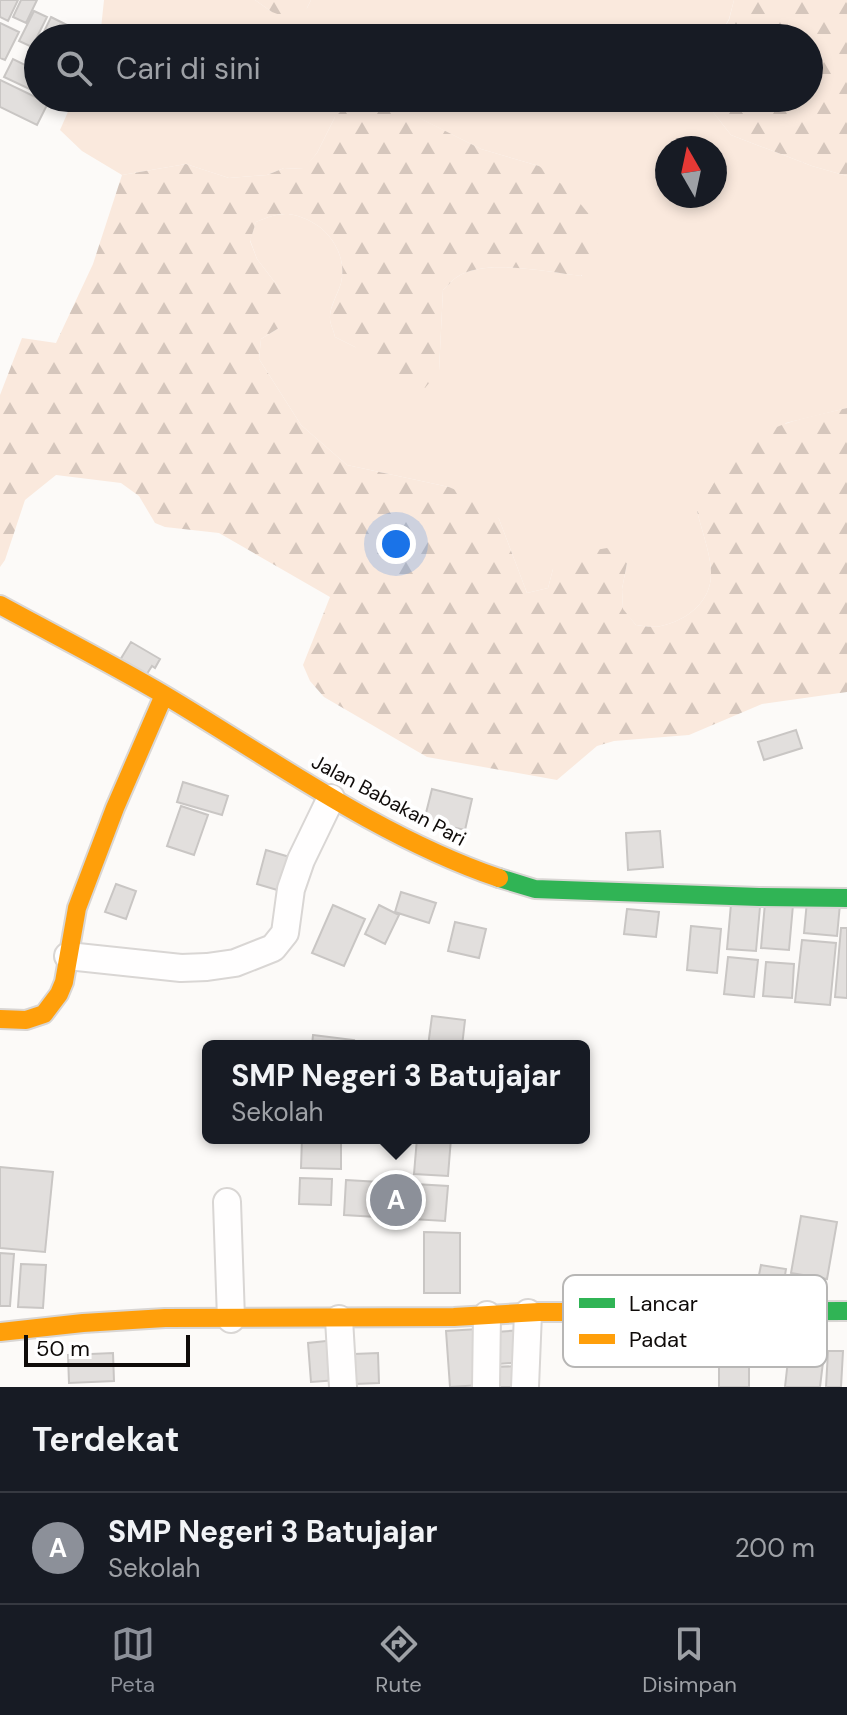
<!DOCTYPE html>
<html lang="id">
<head>
<meta charset="utf-8">
<style>
	body { margin:0; font-family:"DM Sans",sans-serif; background:#242831; color:#f1f3f6 }
	.compass { position:absolute; left:655px; top:136px; width:72px; height:72px; border-radius:50%; background:#171b24; box-shadow:0 4px 12px #0003; rotate:351deg }
	.scale { position:absolute; left:24px; bottom:20px; width:166px; box-sizing:border-box; padding-left:8px; border:4px solid #0f0b09; border-top:0; font-size:22px; line-height:28px; white-space:nowrap; color:#0f0b09; -webkit-text-stroke:6px #fff; paint-order:stroke }
	.you { position:absolute; left:396px; top:544px; width:28px; height:28px; margin:-20px; border:6px solid #fff; border-radius:50%; background:#1a73e8; box-shadow:0 0 0 12px #1a73e833 }
	.badge { display:grid; place-items:center; width:52px; height:52px; border-radius:50%; background:#8c9099; color:#fff; font-size:26px; font-weight:700 }
	.pin { position:absolute; translate:-50% -50%; border:4px solid #fff; box-shadow:0 2px 8px #0006 }
	.popup { position:absolute; left:202px; top:1040px; width:388px; height:104px; box-sizing:border-box; display:grid; place-content:center; border-radius:12px; background:#171b24; filter:drop-shadow(0 2px 6px #0005); font-size:26px; white-space:nowrap; color:#9ea1a6 }
	.popup b { font-size:30px; color:#f1f3f6 }
	.popup::after { content:''; position:absolute; left:50%; top:100%; margin-left:-16px; border:16px solid transparent; border-top-color:#171b24 }
	.list { margin:0; padding:0; list-style:none }
	h2 { display:flex; justify-content:space-between; align-items:center; height:104px; margin:0; padding:0 32px; font-size:34px }
	h2 small { font-size:26px; font-weight:400; color:#9ea1a6 }
	.list li { display:grid; grid-template-columns:52px 1fr auto; gap:24px; align-items:center; box-sizing:border-box; height:112px; padding:0 32px; border-top:2px solid #363941 }
	.list b { display:block; font-size:30px; white-space:nowrap }
	.list p { margin:0; font-size:26px; white-space:nowrap; color:#9ea1a6 }
	.list em { font-size:26px; font-style:normal; color:#9ea1a6 }
	.icon { flex:none; width:44px; height:44px; fill:none; stroke:currentColor; stroke-width:2; stroke-linecap:round; stroke-linejoin:round }
	.map { position:relative; flex:none; width:847px; height:1387px; overflow:hidden }
	.search { position:absolute; background:#171b24; box-shadow:0 4px 12px #0003; left:24px; right:24px; top:24px; height:88px; display:flex; align-items:center; gap:20px; box-sizing:border-box; padding:0 28px; border-radius:44px; color:#9ea1a6; font-size:30px }
	.sheet { height:216px; background:#171b24 }
	nav { display:flex; justify-content:space-around; align-items:center; box-sizing:border-box; height:112px; border-top:2px solid #363941; background:#171b24; font-size:22px; color:#9ea1a6 }
	nav a { display:grid; justify-items:center; gap:4px }
	nav .on { color:#8c9099 }
	.map>svg:first-child { display:block }
</style>
</head>
<body>
<div class="map">
<svg width="847" height="1387" viewBox="0 0 847 1387">
	<defs>
		<pattern id="forest-firs" width="22" height="20" patternUnits="userSpaceOnUse" patternTransform="scale(2)"><rect width="22" height="20" fill="#fae9dd"/><path d="M5 1l3.5 6h-7zM16 11l3.5 6h-7z" fill="#d5c6bc"/></pattern>
	</defs>
	<rect width="100%" height="100%" fill="#fcfaf8"/>
	<path fill="#fae9dd" fill-rule="evenodd" d="M104 0H255L272 12 307 8 311 0H734L729 19 718 38H100Z
		M74 98H702L731 135 812 166 847 176V408L786 423 697 511C701 528 711 555 711 572 712 601 688 620 661 626 653 628 644 626 636 625L623 610 622 589 627 563 553 569 548 588 527 593 499 519 449 487 347 465 301 425 259 359 261 339 279 328 280 289 257 259 250 240 256 222C277 213 289 210 310 221 332 232 347 257 341 283 338 294 329 307 330 319 330 324 334 331 335 337L355 347 439 371 443 290C448 286 452 280 457 277 484 258 549 272 582 276L539 166 481 149 389 103 335 117 317 153 304 169 284 168 267 175 229 178 186 164 122 175 82 151 60 130ZM667 148H715V196H667Z"/>
	<path fill="url(#forest-firs)" d="M255 0H311L307 8 291 19 272 12Z
		M734 0H847V176L812 166 731 135 702 98H809V38H718L729 20Z
		M349 103H390L481 149 539 166 570 191 596 223 598 243 592 261 581 276C549 272 484 258 457 277 452 280 448 286 443 290L439 371 425 388 404 389 355 347 335 337C334 331 330 324 330 319 329 308 338 294 341 283 347 257 332 232 310 221 289 210 277 213 256 222L250 241 257 259 280 289 288 308 279 328 261 339 259 359 301 425 347 465 449 487 486 504 499 519 527 593 548 588 553 569 567 555 607 548 627 563 622 589 623 609 636 625C644 626 653 628 661 626 688 620 712 601 711 572 711 555 701 528 697 511 709 493 721 467 736 452 765 424 809 417 847 408V692L762 704 689 735 614 741 597 746 557 780 427 757 324 697 310 681 303 665 330 597 219 533 165 527 155 523 139 496 121 483 56 475 25 500 5 560 0 567V395L22 338 56 343 93 264 122 175 186 164 229 178 267 175 284 168 303 169 317 153 335 117Z"/>
	<path fill="#e2dfdd" stroke="#c9c6c4" stroke-width="2" d="M0 0H18L8 21 0 17Z
		M21 0H37L26 23 13 17Z
		M34 11 47 17 32 47 19 41Z
		M51 17 71 27 66 38H41Z
		M0 23 19 32 5 60 0 58Z
		M38 48V93L4 77 13 59 29 67Z
		M0 80 48 103 37 125 0 107Z
		M131 642 160 659 155 668 152 666 143 680 117 665Z
		M796 730 802 748 764 760 758 742Z
		M183 782 228 796 222 815 177 802Z
		M432 789 472 799 465 830 424 821Z
		M181 806 208 815 194 855 167 846Z
		M660 831 663 867 628 870 626 833Z
		M266 850 293 858 284 892 257 884Z
		M116 884 136 891 126 919 105 912Z
		M401 892 436 903 429 923 395 912Z
		M807 901 840 904 837 936 804 933Z
		M765 903 793 905 789 950 761 948Z
		M731 904 760 907 756 951 727 949Z
		M333 905 365 919 344 966 312 953Z
		M379 905 399 915 385 944 365 934Z
		M627 909 659 912 656 937 624 934Z
		M455 922 486 929 479 958 448 951Z
		M691 926 721 929 717 973 687 970Z
		M841 928H847V998L835 997Z
		M802 940 836 943 830 1005 795 1002Z
		M728 957 758 960 754 997 724 994Z
		M766 962 794 964 792 998 763 996Z
		M432 1016 465 1020 462 1046H428Z
		M313 1035 354 1040 353 1046H312Z
		M302 1138H341V1169L301 1168Z
		M417 1138H451L448 1176 414 1174Z
		M0 1167 53 1172 45 1252 0 1248Z
		M300 1178 332 1179 331 1205 299 1204Z
		M346 1180 448 1186 445 1221 344 1215Z
		M801 1216 837 1222 827 1279 791 1273Z
		M424 1232 460 1233V1293H424Z
		M0 1253 14 1254 10 1306H0Z
		M21 1264 46 1265 43 1308 18 1307Z
		M761 1265 786 1269 782 1294 756 1290Z
		M478 1329 481 1385 450 1387 446 1331Z
		M523 1330 525 1362 497 1364 496 1332Z
		M335 1340 338 1380 311 1382 308 1343Z
		M790 1342 825 1346 820 1387H785Z
		M719 1343H749V1387H719Z
		M828 1351H843L841 1387H826Z
		M113 1353 114 1381 69 1383 68 1355Z
		M378 1353 379 1383 355 1384 354 1354Z
		M522 1366V1387H491L490 1367Z"/>
	<g fill="none" stroke-linecap="round" stroke-linejoin="round">
		<defs>
			<path id="street" d="M68 956 181 968 207 967 235 963 273 948 285 933 291 889 301 860 331 798
				M227 1202 231 1319
				M339 1319 343 1387
				M486 1387 487 1315
				M525 1387 528 1313"/>
			<path id="fast" d="M499 878 535 889 759 897 847 898
				M584 1312 847 1311"/>
			<path id="slow" d="M0 605C55 635 112 664 166 696 273 760 381 838 499 878
				M0 1019 26 1020 44 1014 59 994 64 982 77 908 115 808 164 695
				M0 1332 83 1323 165 1318 454 1317 539 1312H584"/>
		</defs>
		<use href="#street" stroke="#d9d6d4" stroke-width="30"/>
		<use href="#fast" stroke="#d9d6d4" stroke-width="22"/>
		<use href="#slow" stroke="#d9d6d4" stroke-width="22"/>
		<use href="#street" stroke="#fffefe" stroke-width="26"/>
		<use href="#fast" stroke="#30b455" stroke-width="18"/>
		<use href="#slow" stroke="#ff9f0a" stroke-width="18"/>
	</g>
	<g text-anchor="middle" dominant-baseline="central" stroke-width="8" stroke-linejoin="round" paint-order="stroke">
		<g font-size="20" fill="#0f0b09" stroke="#fff">
			<text transform="translate(389 800) rotate(28)">Jalan Babakan Pari</text>
		</g>
	</g>
	<rect x="563" y="1275" width="264" height="92" rx="12" fill="#fff" stroke="#b7b6b5" stroke-width="2"/>
	<rect x="579" y="1298" width="36" height="10" fill="#30b455"/>
	<rect x="579" y="1334" width="36" height="10" fill="#ff9f0a"/>
	<g font-size="22" fill="#0f0b09">
		<text x="629" y="1311">Lancar</text>
		<text x="629" y="1347">Padat</text>
	</g>
</svg>
<svg class="compass" viewBox="-18 -18 36 36"><path d="M0-13l5 13h-10z" fill="#e53935"/><path d="M0 13l5-13h-10z" fill="#9ea1a6"/></svg>
<div class="scale">50 m</div>
<div class="you"></div>
<div class="pin badge" style="left:396px;top:1200px">A</div>
<div class="popup"><b>SMP Negeri 3 Batujajar</b>Sekolah</div>
<div class="search"><svg class="icon" aria-label="search" viewBox="0 0 24 24"><circle cx="10" cy="10" r="6"/><path d="M15 15l6 6"/></svg>Cari di sini</div>
</div>
<section class="sheet">
<h2>Terdekat<small></small></h2>
<ul class="list">
<li><span class="badge">A</span><div><b>SMP Negeri 3 Batujajar</b><p>Sekolah</p></div><em>200 m</em></li>
</ul>
</section>
<nav>
<a class="on"><svg class="icon" aria-label="map" viewBox="0 0 24 24"><path d="M3 6l6-2 6 2 6-2v14l-6 2-6-2-6 2zM9 4v14M15 6v14"/></svg>Peta</a>
<a><svg class="icon" aria-label="directions" viewBox="0 0 24 24"><path d="M12 3l9 9-9 9-9-9zM9 14v-3h6M13 9l2 2-2 2"/></svg>Rute</a>
<a><svg class="icon" aria-label="saved" viewBox="0 0 24 24"><path d="M7 4h10v16l-5-4-5 4z"/></svg>Disimpan</a>
</nav>
</body>
</html>
